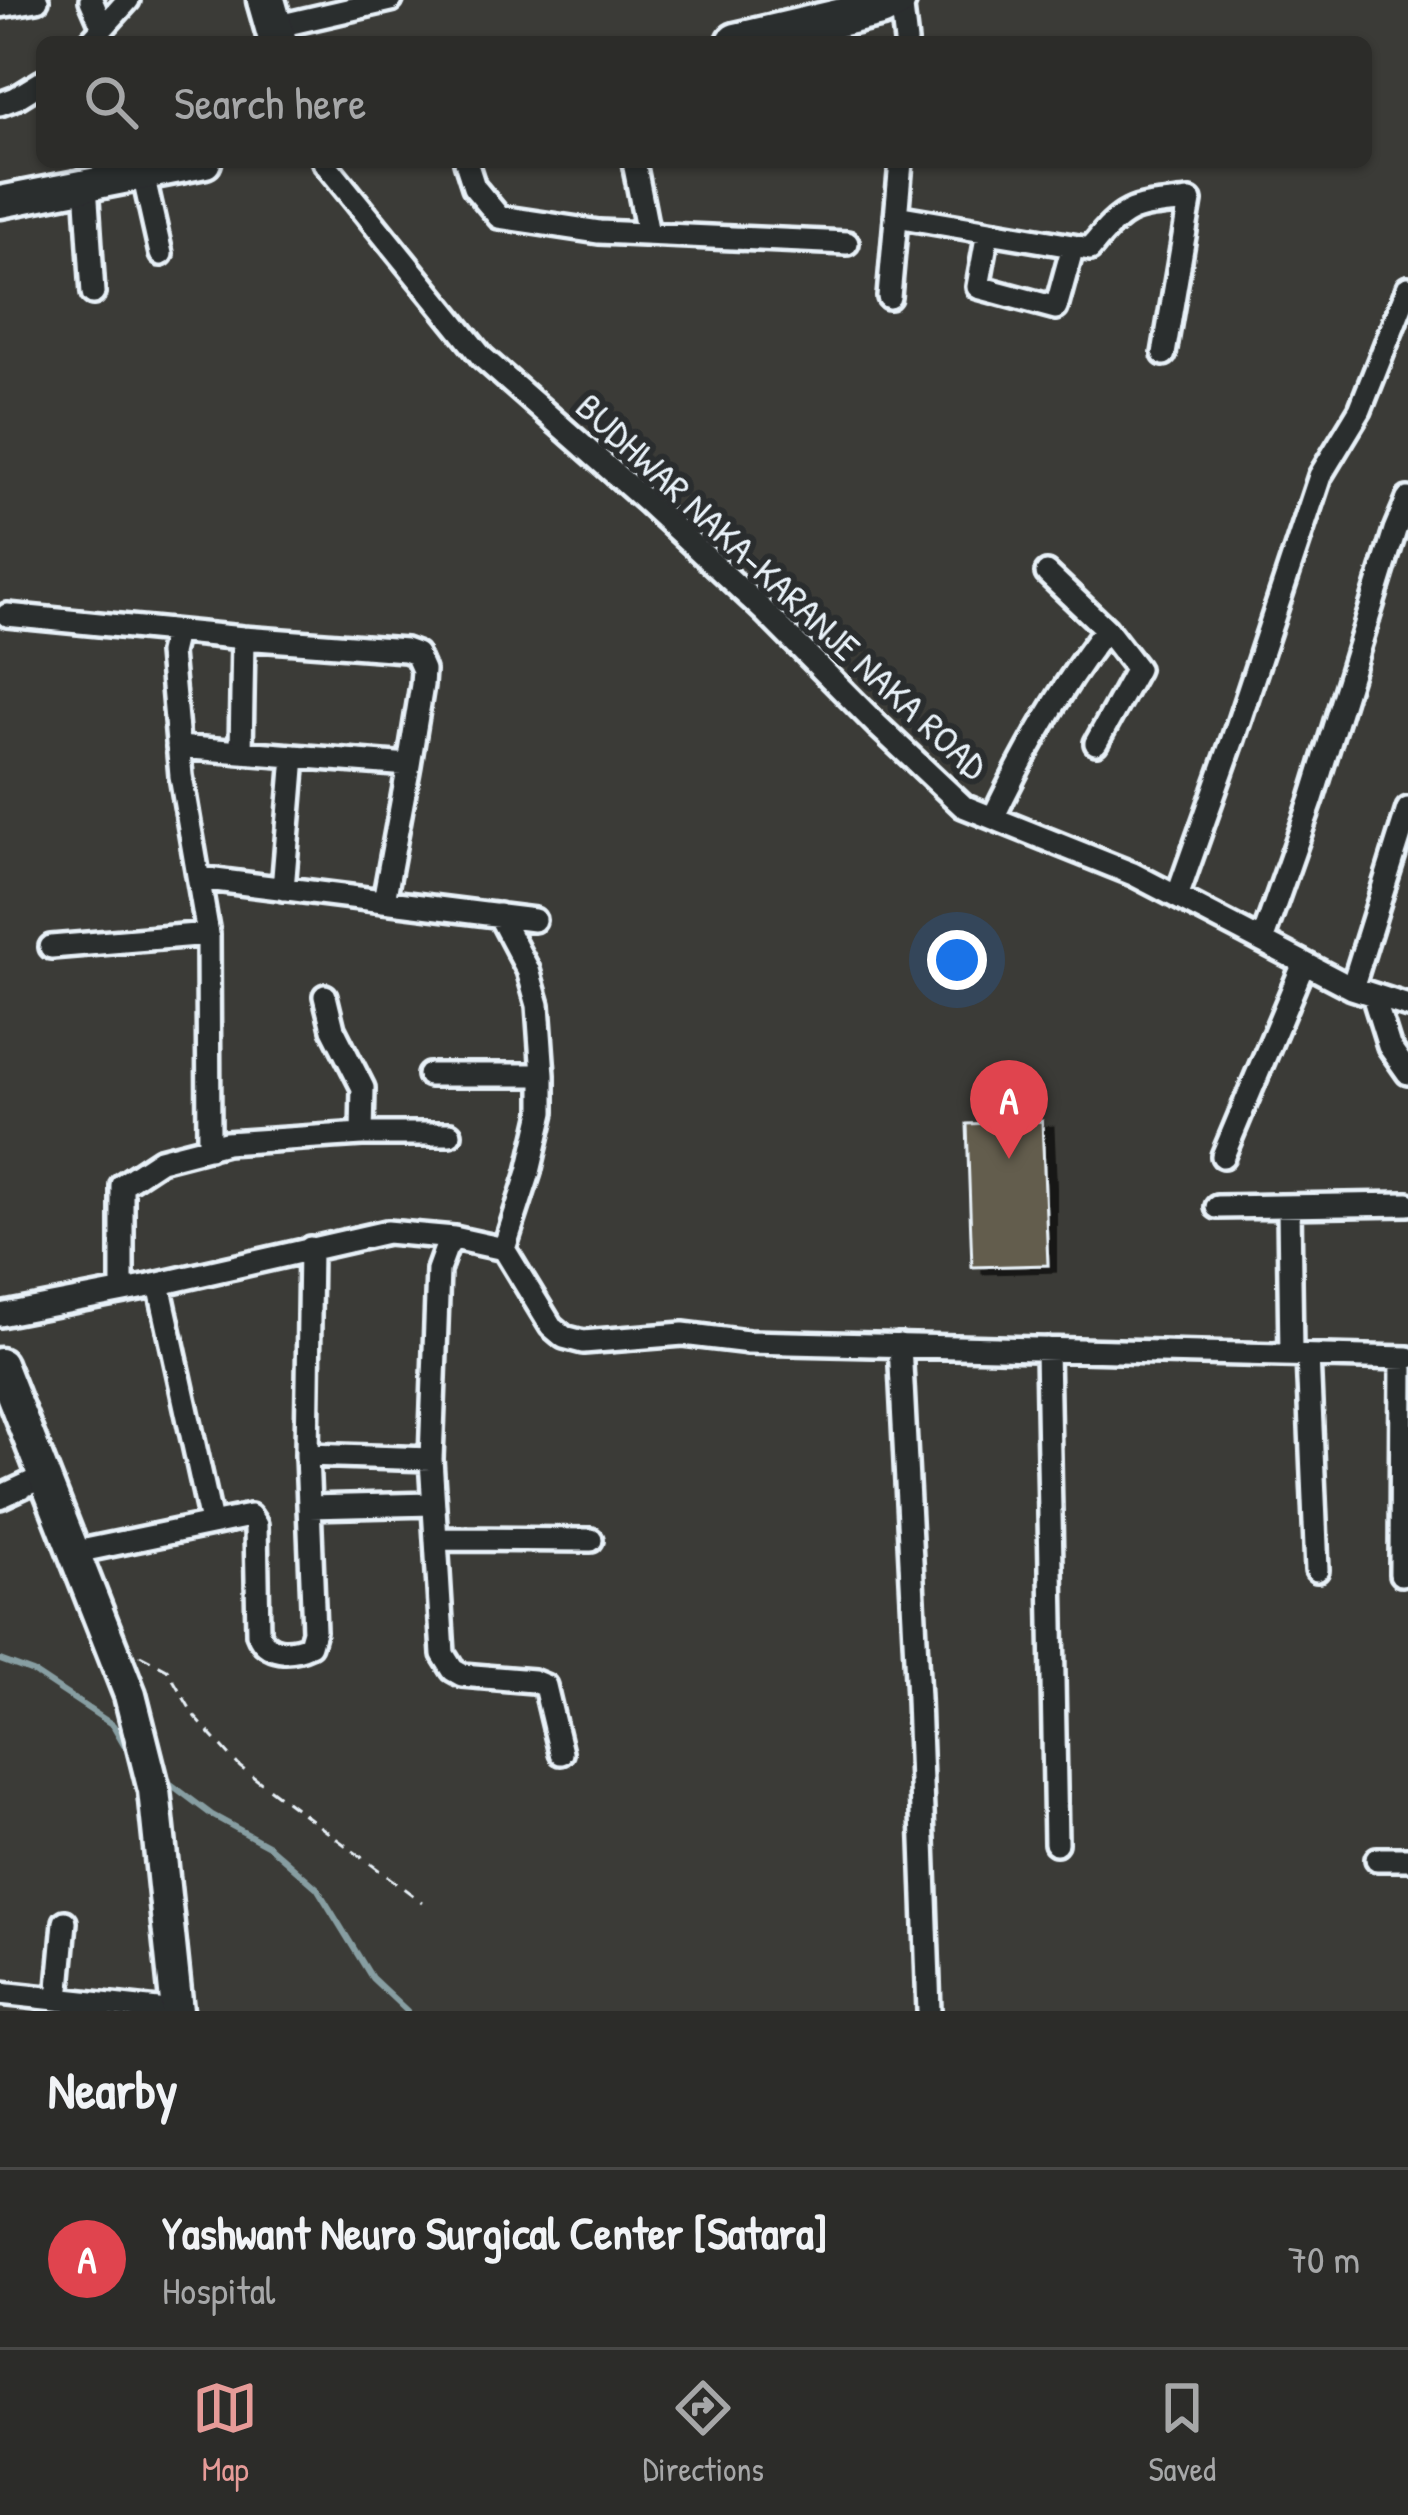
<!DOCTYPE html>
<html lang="en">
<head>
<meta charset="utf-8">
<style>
	body { margin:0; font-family:"Patrick Hand",sans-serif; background:#383835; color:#f1f3f6 }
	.you { position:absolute; left:957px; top:960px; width:42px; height:42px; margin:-30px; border:9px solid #fff; border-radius:50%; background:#1a73e8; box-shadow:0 0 0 18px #1a73e833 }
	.badge { display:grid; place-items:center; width:78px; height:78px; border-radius:50%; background:#e69b98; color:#fff; font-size:39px; font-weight:700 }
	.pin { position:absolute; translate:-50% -99px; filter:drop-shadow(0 3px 6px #0008) }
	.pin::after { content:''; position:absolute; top:63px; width:42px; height:36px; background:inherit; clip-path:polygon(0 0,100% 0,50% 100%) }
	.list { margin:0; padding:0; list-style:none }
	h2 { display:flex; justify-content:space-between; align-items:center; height:156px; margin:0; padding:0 48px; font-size:51px }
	h2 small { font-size:39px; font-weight:400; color:#a6a7a8 }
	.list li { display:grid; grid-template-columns:78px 1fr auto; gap:36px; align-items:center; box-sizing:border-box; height:180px; padding:0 48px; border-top:3px solid #484846 }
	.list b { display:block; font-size:45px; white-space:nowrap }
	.list p { margin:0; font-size:39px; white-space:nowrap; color:#a6a7a8 }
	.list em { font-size:39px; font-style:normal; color:#a6a7a8 }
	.icon { flex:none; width:66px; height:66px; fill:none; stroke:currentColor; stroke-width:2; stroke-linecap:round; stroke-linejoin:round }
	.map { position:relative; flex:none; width:1408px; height:2011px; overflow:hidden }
	.search { position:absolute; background:#2c2c29; box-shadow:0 3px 9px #0004; left:36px; right:36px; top:36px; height:132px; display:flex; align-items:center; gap:30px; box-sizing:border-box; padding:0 42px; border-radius:18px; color:#a6a7a8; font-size:45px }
	.sheet { height:336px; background:#2c2c29 }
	nav { display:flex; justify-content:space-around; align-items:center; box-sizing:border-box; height:168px; border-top:3px solid #484846; background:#2c2c29; font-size:33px; color:#a6a7a8 }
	nav a { display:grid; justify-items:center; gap:6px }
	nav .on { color:#e69b98 }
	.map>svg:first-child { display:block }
</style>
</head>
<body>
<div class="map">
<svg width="1408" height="2011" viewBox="0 0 1408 2011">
	<defs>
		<filter id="shadow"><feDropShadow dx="11" dy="6" stdDeviation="0" flood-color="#0009"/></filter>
	</defs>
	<rect width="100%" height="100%" fill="#3b3b37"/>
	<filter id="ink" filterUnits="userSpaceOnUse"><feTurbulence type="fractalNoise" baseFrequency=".00833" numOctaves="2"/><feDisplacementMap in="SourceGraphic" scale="24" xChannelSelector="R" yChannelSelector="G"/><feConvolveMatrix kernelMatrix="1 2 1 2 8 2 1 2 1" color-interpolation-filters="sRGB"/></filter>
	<g filter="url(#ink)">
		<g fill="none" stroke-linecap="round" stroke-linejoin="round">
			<path stroke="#879ea2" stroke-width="6" d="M0 1660 33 1672 113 1725 129 1753 134 1757
				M164 1779 212 1815 269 1846 317 1888 372 1978 407 2011"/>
		</g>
		<path fill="#635d4d" stroke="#e8f1f8" stroke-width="3" filter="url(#shadow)" d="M1042 1121 1048 1265 972 1267 967 1124Z"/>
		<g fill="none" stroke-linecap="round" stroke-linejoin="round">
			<defs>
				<path id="minor" d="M91 0 103 28
					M901 0 906 42
					M0 6 37 0
					M274 27 391 0
					M90 42 128 0
					M0 104 16 98 42 82
					M324 162 482 357 648 503 764 611 877 725 963 806 1133 874 1352 988 1408 1006
					M466 162 474 187 499 217 599 232 847 243
					M634 162 648 234
					M143 174 161 254
					M86 185 93 293
					M896 216 1090 249C1126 203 1135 207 1190 201L1164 354
					M988 232 978 287 1056 308 1073 246
					M889 297 901 162
					M1047 573 1106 629 1137 669 1096 743
					M7 615 243 638 405 650 416 654 423 670 422 685 409 765
					M175 632 170 653 181 776 208 934 209 1148
					M178 747 409 765 384 901
					M241 752 243 638
					M993 818C1025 751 1060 688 1106 629
					M199 878 534 920
					M283 889 294 756
					M1177 897 1233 739 1320 476 1360 410 1408 288
					M499 915 528 970 538 1005 543 1075V1112L529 1172 504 1249
					M1262 941 1312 799 1395 530 1408 499
					M51 947 208 934
					M1352 988 1408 809
					M1373 995 1389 1046 1408 1073
					M325 996 333 1029 363 1088 362 1134
					M429 1075H543
					M1223 1156 1304 963
					M1289 1206 1291 1355
					M1217 1207 1408 1204
					M159 1284 211 1522
					M122 1291V1185L160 1160 226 1143 362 1134H450
					M0 1315 150 1286 387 1232 454 1238
					M900 1345 918 1698 929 2011
					M1047 1349 1056 1843
					M1308 1356 1317 1570
					M307 1455 431 1459
					M0 1497 45 1476
					M309 1507 433 1504
					M436 1539 591 1540
					M76 1552 250 1516 256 1525 258 1633C266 1655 291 1654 310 1645L314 1631 307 1455 310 1248
					M1401 1574 1402 1358
					M561 1753 545 1686 533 1681 462 1675 453 1670 443 1654 431 1459 438 1270 446 1248 454 1238 504 1249 551 1326 564 1337 583 1342 683 1334 748 1342 1408 1358
					M1377 1859H1408
					M0 1993 167 2011
					M58 1999 65 1922"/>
				<path id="secondary" d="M0 202 205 162
					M0 1364 130 1695 154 1790 177 2011"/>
				<path id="primary" d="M266 0 278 42
					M736 42 881 8 897 0"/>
			</defs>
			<use href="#minor" stroke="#e8f1f8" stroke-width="30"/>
			<use href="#secondary" stroke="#e8f1f8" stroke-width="39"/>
			<use href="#primary" stroke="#e8f1f8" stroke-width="45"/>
			<path stroke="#e8f1f8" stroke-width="3" stroke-dasharray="12 9" stroke-linecap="butt" d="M140 1655 167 1669 195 1717 240 1767 422 1902"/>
			<use href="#minor" stroke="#2a2d2e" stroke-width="21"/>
			<use href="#secondary" stroke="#2a2d2e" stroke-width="30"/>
			<use href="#primary" stroke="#2a2d2e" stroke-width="36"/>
		</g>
	</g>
	<g text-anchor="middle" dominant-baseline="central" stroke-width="12" stroke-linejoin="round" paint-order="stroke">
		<g font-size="39" fill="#e8f1f8" stroke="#2a2d2e">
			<text transform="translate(783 585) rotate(43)">BUDHWAR NAKA-KARANJE NAKA ROAD</text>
		</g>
	</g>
</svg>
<div class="you"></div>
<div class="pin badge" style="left:1009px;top:1159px;background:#e0444e">A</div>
<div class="search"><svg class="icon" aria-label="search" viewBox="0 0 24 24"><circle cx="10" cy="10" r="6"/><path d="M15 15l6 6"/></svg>Search here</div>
</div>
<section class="sheet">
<h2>Nearby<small></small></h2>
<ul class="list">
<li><span class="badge" style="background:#e0444e">A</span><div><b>Yashwant Neuro Surgical Center [Satara]</b><p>Hospital</p></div><em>70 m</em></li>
</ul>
</section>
<nav>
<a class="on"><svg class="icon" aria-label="map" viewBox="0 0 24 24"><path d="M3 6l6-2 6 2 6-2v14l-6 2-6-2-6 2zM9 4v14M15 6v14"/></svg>Map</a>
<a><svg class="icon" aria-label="directions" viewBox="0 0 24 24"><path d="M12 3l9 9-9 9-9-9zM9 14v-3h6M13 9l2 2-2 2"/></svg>Directions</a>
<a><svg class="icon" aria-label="saved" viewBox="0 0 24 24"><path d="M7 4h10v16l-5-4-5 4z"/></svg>Saved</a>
</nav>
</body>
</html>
